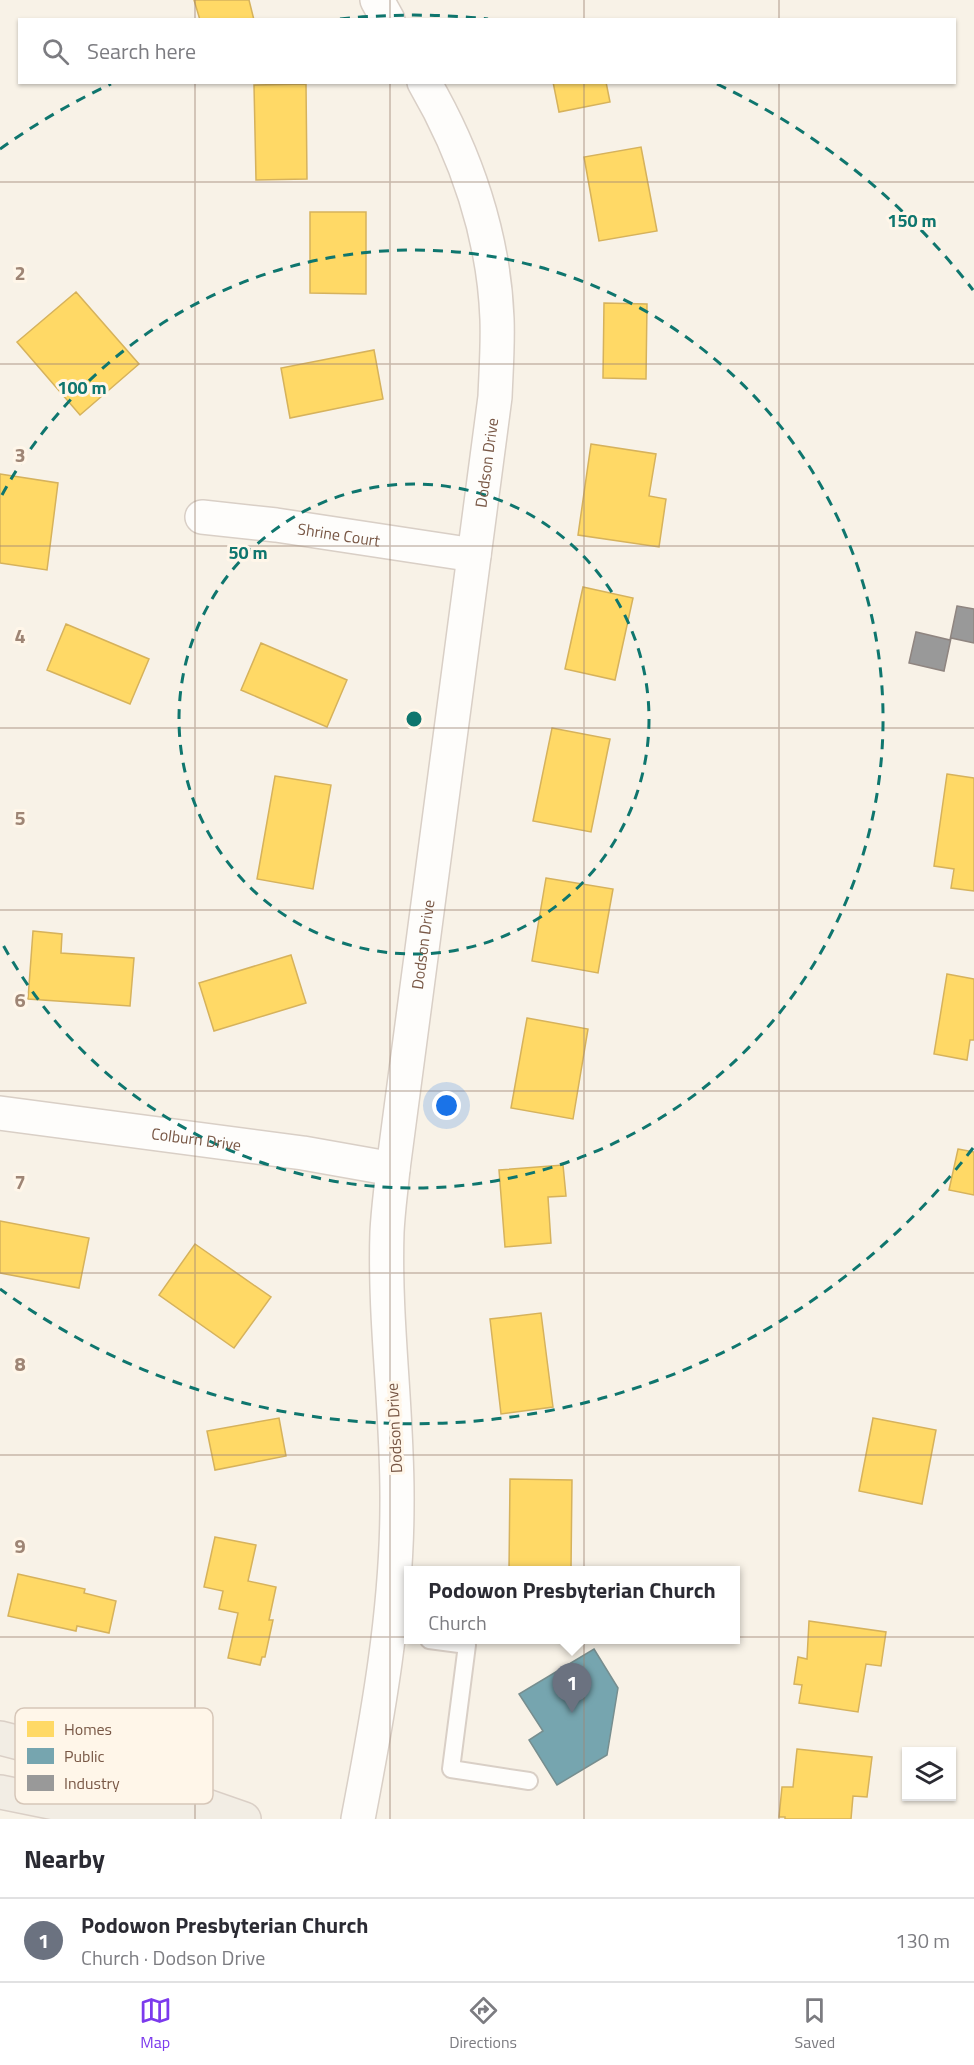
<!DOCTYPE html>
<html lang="en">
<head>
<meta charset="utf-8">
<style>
	body { margin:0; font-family:"Titillium Web",sans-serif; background:#f2f2f3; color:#2b2b33 }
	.controls { position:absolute; right:18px; bottom:18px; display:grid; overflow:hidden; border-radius:0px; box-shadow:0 2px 4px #0004 }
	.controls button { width:54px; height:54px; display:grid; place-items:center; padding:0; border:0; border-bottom:2px solid #e1e1e2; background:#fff; color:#2b2b33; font:30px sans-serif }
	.you { position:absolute; left:447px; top:1106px; width:21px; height:21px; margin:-15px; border:4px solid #fff; border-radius:50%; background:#1a73e8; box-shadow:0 0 0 9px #1a73e833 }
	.badge { display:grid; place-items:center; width:39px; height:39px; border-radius:50%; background:#7c3aed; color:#fff; font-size:20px; font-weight:700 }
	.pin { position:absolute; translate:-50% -50px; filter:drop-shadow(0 2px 3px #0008) }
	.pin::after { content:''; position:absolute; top:32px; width:21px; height:18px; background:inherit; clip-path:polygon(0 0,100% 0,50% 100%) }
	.popup { position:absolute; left:404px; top:1566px; width:336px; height:78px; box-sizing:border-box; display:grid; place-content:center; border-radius:0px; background:#fff; filter:drop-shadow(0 2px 4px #0005); font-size:20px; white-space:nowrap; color:#7c7c81 }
	.popup b { font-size:22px; color:#2b2b33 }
	.popup::after { content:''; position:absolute; left:50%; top:100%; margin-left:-12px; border:12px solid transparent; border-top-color:#fff }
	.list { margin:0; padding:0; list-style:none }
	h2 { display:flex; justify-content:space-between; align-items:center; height:78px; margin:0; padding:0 24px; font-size:26px }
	h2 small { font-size:20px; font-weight:400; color:#7c7c81 }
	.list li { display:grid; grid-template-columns:39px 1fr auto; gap:18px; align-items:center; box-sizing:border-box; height:84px; padding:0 24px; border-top:2px solid #e1e1e2 }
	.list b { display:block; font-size:22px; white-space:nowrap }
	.list p { margin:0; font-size:20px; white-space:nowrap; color:#7c7c81 }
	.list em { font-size:20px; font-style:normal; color:#7c7c81 }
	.icon { flex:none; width:33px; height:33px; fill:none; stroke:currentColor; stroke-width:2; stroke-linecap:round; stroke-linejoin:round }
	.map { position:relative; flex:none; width:974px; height:1819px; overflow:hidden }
	.search { position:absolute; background:#fff; box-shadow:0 2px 4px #0004; left:18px; right:18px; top:18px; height:66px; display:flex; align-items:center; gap:15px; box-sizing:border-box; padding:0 21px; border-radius:0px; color:#7c7c81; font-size:22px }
	.sheet { height:162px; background:#fff }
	nav { display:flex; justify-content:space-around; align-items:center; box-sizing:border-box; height:84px; border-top:2px solid #e1e1e2; background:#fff; font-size:16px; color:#7c7c81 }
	nav a { display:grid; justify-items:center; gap:3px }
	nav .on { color:#7c3aed }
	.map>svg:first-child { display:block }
</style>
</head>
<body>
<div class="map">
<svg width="974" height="1819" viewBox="0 0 974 1819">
	<rect width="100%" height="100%" fill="#f8f2e7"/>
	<path fill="#ffd966" stroke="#d6b25c" stroke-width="1.5" d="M194 0H249L254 20H200Z
		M553 82H606L610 102 559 112Z
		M306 84 307 179 256 180 254 85Z
		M641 147 657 231 599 241 584 157Z
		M310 212H366V294L310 293Z
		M76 292 139 364 80 415 17 342Z
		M604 303 647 304 646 379 603 378Z
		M374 350 383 399 290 418 281 368Z
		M591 444 656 454 649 496 666 499 659 547 578 535Z
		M0 474 58 483 47 570 0 563Z
		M583 587 633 598 615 680 565 669Z
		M66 624 149 659 130 704 47 670Z
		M261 643 347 680 327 727 241 690Z
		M552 728 610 739 591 832 533 821Z
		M947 774 974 778V891L951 888 954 869 934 866Z
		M275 776 331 785 313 889 257 879Z
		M546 878 613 889 598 973 532 961Z
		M33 931 62 934 61 953 134 958 130 1006 28 999Z
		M291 955 306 1003 214 1031 199 983Z
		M947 974 974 979V1040H970L967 1060 934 1054Z
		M527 1018 588 1029 573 1119 511 1108Z
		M958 1149 974 1152V1195L949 1190Z
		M563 1165 566 1196 548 1197 551 1243 505 1247 499 1170Z
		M0 1221 89 1238 79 1288 0 1273Z
		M195 1244 271 1297 234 1348 159 1295Z
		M541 1313 553 1407 501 1414 490 1319Z
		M279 1418 286 1456 215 1470 207 1431Z
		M873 1418 936 1430 922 1504 859 1491Z
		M510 1479 572 1480 571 1570H509Z
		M215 1537 256 1545 248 1581 276 1587 269 1620H273L265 1657H262L260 1665 228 1658 238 1613 219 1609 223 1591 204 1587Z
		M18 1574 85 1589 84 1593 116 1601 109 1633 77 1626 76 1631 8 1616Z
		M809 1621 886 1632 881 1666 866 1664 858 1712 799 1703 802 1685 794 1684 798 1657 807 1659Z
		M797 1749 872 1757 867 1797 853 1796 851 1819H785V1817H779L782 1787H793Z"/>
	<path fill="#76a5af" stroke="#778e8f" stroke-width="1.5" d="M594 1649 618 1688 607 1755 557 1785 529 1740 543 1731 519 1694Z"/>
	<path fill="#999" stroke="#8f8580" stroke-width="1.5" d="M957 606 974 609V643L951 638 944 671 909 663 916 632 950 640Z"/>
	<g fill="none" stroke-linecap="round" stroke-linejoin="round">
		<defs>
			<path id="service" d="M429 1640 467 1645 451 1769 529 1781"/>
			<g id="minor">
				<path d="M377 0 388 20"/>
				<path id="s1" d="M202 517 276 525 474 555"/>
				<path id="s2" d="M0 1113 303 1153 393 1169"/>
				<path id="s3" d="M358 1819C378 1715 397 1610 397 1504 398 1414 384 1323 387 1232 388 1211 391 1190 393 1169L495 397C496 371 498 345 497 319 494 236 466 154 424 82"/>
			</g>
			<path id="primary" d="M0 1738 43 1749 244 1819
				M0 1792 65 1805 155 1818H214"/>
		</defs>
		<use href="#service" stroke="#d9cfc6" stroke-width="20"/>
		<use href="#minor" stroke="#d9cfc6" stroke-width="36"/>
		<use href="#primary" stroke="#dacfc6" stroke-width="36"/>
		<use href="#service" stroke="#fefdfb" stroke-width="16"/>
		<use href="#minor" stroke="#fefdfb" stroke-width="33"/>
		<use href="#primary" stroke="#f2ede4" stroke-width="33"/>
	</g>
	<path fill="none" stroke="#9e8575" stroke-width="1.5" stroke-opacity="0.55" d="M195 0V20M390 0V20M584 0V20M779 0V20M195 82V1819M390 82V1819M584 82V1819M779 82V1819M0 182H974M0 364H974M0 546H974M0 728H974M0 910H974M0 1091H974M0 1273H974M0 1455H974M0 1637H974"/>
	<g fill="none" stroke="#0f766e" stroke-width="3" stroke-dasharray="10 8">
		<circle cx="414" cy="719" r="235"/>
		<path d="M2 495A469 469 0 1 1 2 943"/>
		<path d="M973 1148A704 704 0 0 1 0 1289M0 149A704 704 0 0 1 111 84M340 19A704 704 0 0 1 488 19M717 84A704 704 0 0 1 973 290"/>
	</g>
	<g text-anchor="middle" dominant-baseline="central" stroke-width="6" stroke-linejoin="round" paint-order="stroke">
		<g font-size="16" fill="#785745" stroke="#fff6e9">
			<text stroke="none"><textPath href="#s3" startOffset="1366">Dodson Drive</textPath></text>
			<text stroke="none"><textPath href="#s1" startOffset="138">Shrine Court</textPath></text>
			<text stroke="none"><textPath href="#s3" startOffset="880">Dodson Drive</textPath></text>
			<text stroke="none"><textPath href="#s2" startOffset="198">Colburn Drive</textPath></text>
			<text transform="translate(394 1428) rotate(-93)">Dodson Drive</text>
		</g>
	</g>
	<rect x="15" y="1708" width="198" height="96" rx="9" fill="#fff6e9" stroke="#d6c6b8" stroke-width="1.5"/>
	<rect x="27" y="1721" width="27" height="16" fill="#ffd966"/>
	<rect x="27" y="1748" width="27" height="16" fill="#76a5af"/>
	<rect x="27" y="1775" width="27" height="16" fill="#999"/>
	<g font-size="16" fill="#785745">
		<text x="64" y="1735">Homes</text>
		<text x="64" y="1762">Public</text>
		<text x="64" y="1789">Industry</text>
	</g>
	<g font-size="20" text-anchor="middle" font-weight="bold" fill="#9e8575" stroke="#fff6e9" stroke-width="6" stroke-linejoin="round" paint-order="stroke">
		<text x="20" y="280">2</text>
		<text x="20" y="462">3</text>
		<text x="20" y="643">4</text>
		<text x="20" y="825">5</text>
		<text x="20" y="1007">6</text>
		<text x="20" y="1189">7</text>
		<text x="20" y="1371">8</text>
		<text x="20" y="1553">9</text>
	</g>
	<circle cx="414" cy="719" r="9" fill="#0f766e" stroke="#fff6e9" stroke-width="3"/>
	<g font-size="18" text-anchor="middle" font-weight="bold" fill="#0f766e" stroke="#fff6e9" stroke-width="6" stroke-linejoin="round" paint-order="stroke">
		<text x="912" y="227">150 m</text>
		<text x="82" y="394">100 m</text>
		<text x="248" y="559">50 m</text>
	</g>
</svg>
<div class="controls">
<button><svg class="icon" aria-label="layers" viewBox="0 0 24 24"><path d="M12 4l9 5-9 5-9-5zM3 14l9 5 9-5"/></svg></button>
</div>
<div class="you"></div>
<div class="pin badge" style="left:572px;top:1713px;background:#6b7280">1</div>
<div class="popup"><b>Podowon Presbyterian Church</b>Church</div>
<div class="search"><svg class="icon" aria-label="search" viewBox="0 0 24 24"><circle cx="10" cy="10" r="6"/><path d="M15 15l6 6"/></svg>Search here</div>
</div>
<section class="sheet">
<h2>Nearby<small></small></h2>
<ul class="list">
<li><span class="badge" style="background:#6b7280">1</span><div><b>Podowon Presbyterian Church</b><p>Church · Dodson Drive</p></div><em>130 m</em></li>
</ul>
</section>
<nav>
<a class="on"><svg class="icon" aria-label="map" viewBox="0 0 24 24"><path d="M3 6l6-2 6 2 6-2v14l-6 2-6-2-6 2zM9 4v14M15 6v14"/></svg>Map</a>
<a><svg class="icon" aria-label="directions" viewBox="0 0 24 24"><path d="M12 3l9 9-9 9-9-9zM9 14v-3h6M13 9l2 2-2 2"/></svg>Directions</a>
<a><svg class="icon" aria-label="saved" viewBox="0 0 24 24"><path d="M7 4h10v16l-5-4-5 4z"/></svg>Saved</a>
</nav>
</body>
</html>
